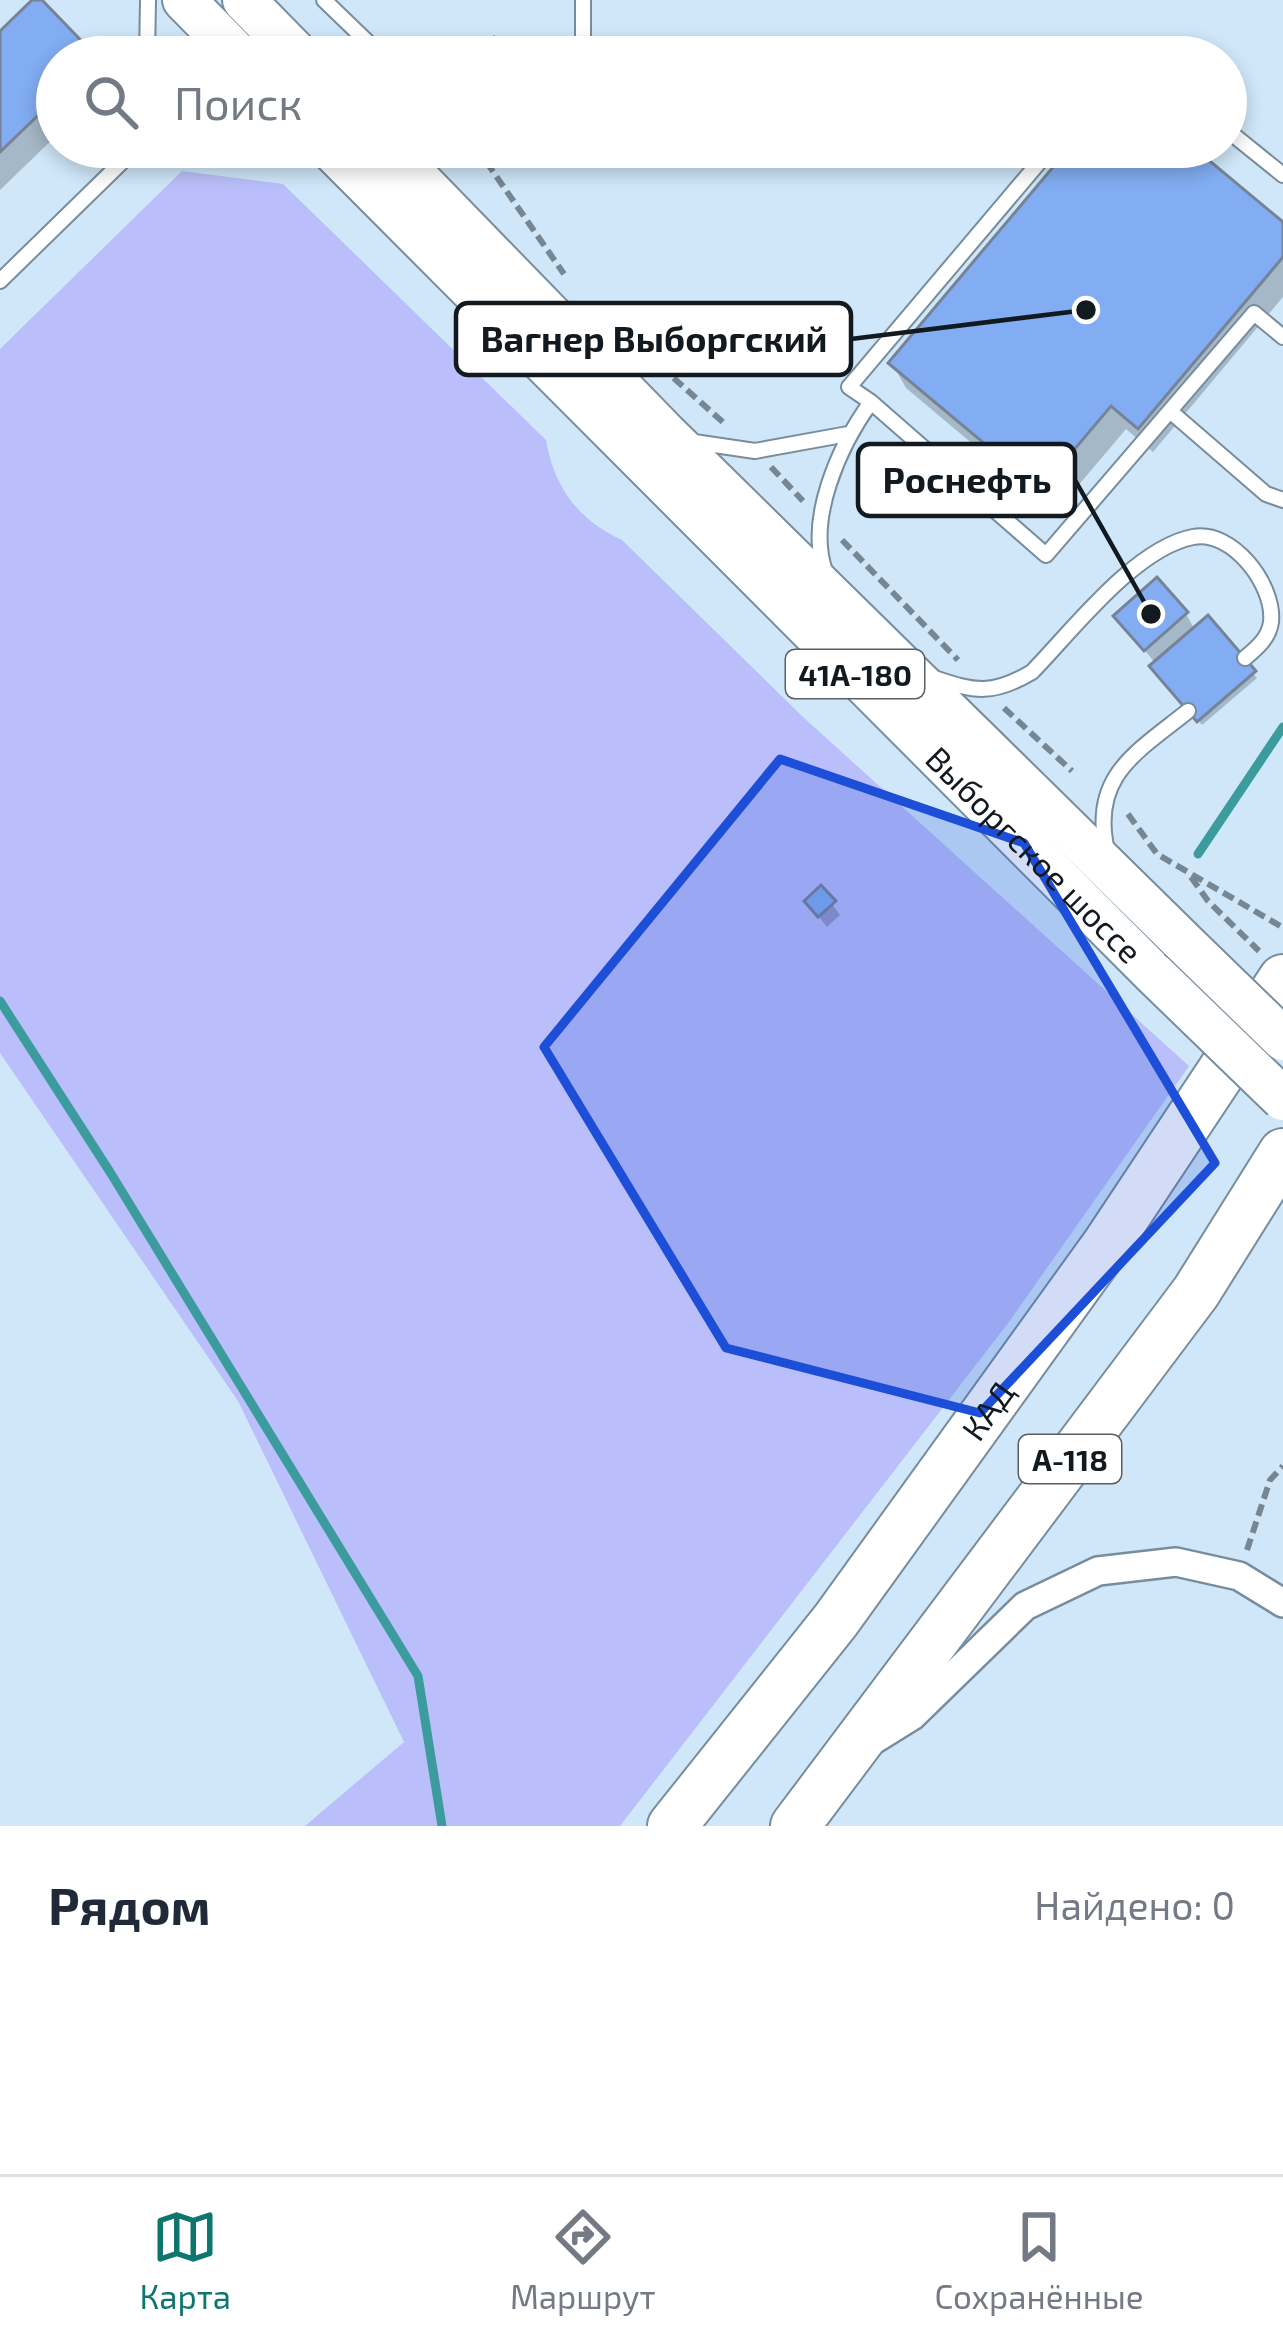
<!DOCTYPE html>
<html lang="ru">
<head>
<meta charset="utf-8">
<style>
	body { margin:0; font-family:"Exo 2",sans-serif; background:#f2f2f3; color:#1f2937 }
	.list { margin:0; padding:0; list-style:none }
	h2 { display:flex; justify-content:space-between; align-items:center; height:156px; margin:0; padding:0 48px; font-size:51px }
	h2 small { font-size:39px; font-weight:400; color:#747a83 }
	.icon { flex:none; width:66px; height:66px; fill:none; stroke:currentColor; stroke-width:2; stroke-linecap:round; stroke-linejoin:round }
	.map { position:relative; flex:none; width:1283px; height:1826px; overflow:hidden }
	.search { position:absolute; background:#fff; box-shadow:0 6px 18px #0003; left:36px; right:36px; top:36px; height:132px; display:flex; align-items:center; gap:30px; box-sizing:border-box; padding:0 42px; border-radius:66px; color:#747a83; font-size:45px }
	.sheet { height:348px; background:#fff }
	nav { display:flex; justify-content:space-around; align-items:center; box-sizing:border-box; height:168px; border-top:3px solid #e0e1e3; background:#fff; font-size:33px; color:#747a83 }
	nav a { display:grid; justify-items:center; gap:6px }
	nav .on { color:#0f766e }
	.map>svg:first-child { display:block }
</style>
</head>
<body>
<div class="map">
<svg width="1283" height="1826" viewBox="0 0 1283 1826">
	<rect width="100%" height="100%" fill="#cfe7f9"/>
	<path fill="#babffb" d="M182 171 283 184 546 440C554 487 578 520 622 540L803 717 1189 1066 1009 1322 620 1826H305L404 1742 238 1401 0 1053V349Z"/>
	<path fill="#0003" d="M36 0 93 57H57V135L0 190V35Z
		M1074 147H1188L1283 226V297L1153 452 1126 429 1055 513 906 388 892 363Z
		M1186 614 1195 630 1208 620 1257 678 1202 725 1156 671V664L1117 617Z
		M821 889 840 915 827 927 807 902Z"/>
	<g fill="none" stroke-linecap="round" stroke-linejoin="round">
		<path stroke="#3b9b9d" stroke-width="9" d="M1198 854 1283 727
			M0 1001 110 1172 418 1676 442 1826"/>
	</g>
	<path fill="#82adf2" stroke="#768397" stroke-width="3" d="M32 0H42L97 57H57V97L0 152V31Z
		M494 37 515 57H474Z
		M1070 147H1193L1283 222V257L1138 429 1111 406 1040 490 888 363Z
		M1157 577 1188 612 1144 651 1113 616Z
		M1208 615 1256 671 1197 722 1149 666Z
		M821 885 836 901 818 917 804 901Z"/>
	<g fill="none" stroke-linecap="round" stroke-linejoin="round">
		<defs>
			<path id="lane" d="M324 0 383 57
				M147 57 148 0
				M574 57 583 44V0
				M1128 57 1132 53 1137 57
				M1226 129 1283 175
				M275 147 324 152
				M0 281 128 156 159 147
				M871 402 849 387 1052 147
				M1170 411 1266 494 1283 500
				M694 442 755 451 848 434
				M826 574C805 520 840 445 871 402L1046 555 1254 313 1283 337
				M934 678C976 692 993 695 1032 672 1072 631 1135 548 1193 537 1232 529 1275 585 1271 622 1269 638 1257 648 1245 658
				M1107 851C1090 776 1136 753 1188 711"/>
			<path id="street" d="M875 1739 912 1716 1025 1606 1098 1571 1176 1562 1239 1576 1283 1603"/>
			<g id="primary">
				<path d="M184 0 240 57"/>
				<path d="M244 0 300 57"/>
				<path id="s1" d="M329 147 1154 974"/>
				<path d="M387 147 665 433 1180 939"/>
			</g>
			<g id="highway">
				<path id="s2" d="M672 1826 836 1620 1107 1244 1283 979"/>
				<path d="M795 1826 1196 1292 1283 1153"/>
			</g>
		</defs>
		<use href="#lane" stroke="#778d9d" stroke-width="18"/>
		<use href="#street" stroke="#778d9d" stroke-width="32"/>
		<use href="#primary" stroke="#778d9d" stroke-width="46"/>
		<use href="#highway" stroke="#778d9d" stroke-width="52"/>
		<path stroke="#768693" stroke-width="6" stroke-dasharray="12 6" stroke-linecap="butt" d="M476 147 564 274
			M620 330 726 425
			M771 467 803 501
			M842 540 958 660
			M1004 708 1072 771
			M1128 814 1157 854 1282 927
			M1191 877 1208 901 1259 951
			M1247 1550 1270 1480 1283 1466"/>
		<use href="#lane" stroke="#fff" stroke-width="14"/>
		<use href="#street" stroke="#fff" stroke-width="27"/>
		<use href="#primary" stroke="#fff" stroke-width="42"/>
		<use href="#highway" stroke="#fff" stroke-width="48"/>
		<defs>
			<path id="primary-bridge" d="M1180 939 1283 1039
				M1154 974 1283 1099"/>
		</defs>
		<use href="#primary-bridge" stroke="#778d9d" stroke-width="46" stroke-linecap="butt"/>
		<use href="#primary-bridge" stroke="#fff" stroke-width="42"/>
	</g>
	<path fill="#1d4ed8" fill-opacity="0.2" stroke="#1d4ed8" stroke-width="9" stroke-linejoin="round" d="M780 759 1024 843 1215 1163 980 1413 726 1348 544 1047Z"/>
	<g text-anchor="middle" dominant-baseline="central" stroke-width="12" stroke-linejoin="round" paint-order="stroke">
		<g fill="#fff" stroke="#595f63" stroke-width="3">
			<rect x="786" y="650" width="138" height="48" rx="9"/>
			<rect x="1019" y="1435" width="102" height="48" rx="9"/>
		</g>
		<g font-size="30" font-weight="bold" fill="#121a20">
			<text x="855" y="674">41А-180</text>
			<text x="1070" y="1459">А-118</text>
		</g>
		<g font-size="33" fill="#121a20" stroke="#fff">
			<text stroke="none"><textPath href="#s1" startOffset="999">Выборгское шоссе</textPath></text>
			<text stroke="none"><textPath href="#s2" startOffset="522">КАД</textPath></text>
		</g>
	</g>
	<path fill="none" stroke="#121a20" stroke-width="4.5" d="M1086 310L851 339M1151 614L1075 480"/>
	<g fill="#121a20" stroke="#fff" stroke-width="4.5">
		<circle cx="1086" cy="310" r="12"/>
		<circle cx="1151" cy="614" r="12"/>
	</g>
	<g fill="#fff" stroke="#121a20" stroke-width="4.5">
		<rect x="456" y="303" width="395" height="72" rx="12"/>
		<rect x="858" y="444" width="217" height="72" rx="12"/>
	</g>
	<g font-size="36" text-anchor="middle" font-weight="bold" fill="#121a20">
		<text x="654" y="352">Вагнер Выборгский</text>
		<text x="967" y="493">Роснефть</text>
	</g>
</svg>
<div class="search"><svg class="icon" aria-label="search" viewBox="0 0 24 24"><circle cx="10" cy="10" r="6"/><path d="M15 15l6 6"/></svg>Поиск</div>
</div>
<section class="sheet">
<h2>Рядом<small>Найдено: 0</small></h2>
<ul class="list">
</ul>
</section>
<nav>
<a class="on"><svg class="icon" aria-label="map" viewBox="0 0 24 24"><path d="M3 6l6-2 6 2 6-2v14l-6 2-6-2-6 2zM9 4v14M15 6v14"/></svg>Карта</a>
<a><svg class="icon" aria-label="directions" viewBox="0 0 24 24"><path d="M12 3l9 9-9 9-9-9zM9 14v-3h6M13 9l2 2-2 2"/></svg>Маршрут</a>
<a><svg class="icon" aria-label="saved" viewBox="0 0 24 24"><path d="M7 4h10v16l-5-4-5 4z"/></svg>Сохранённые</a>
</nav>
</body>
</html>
